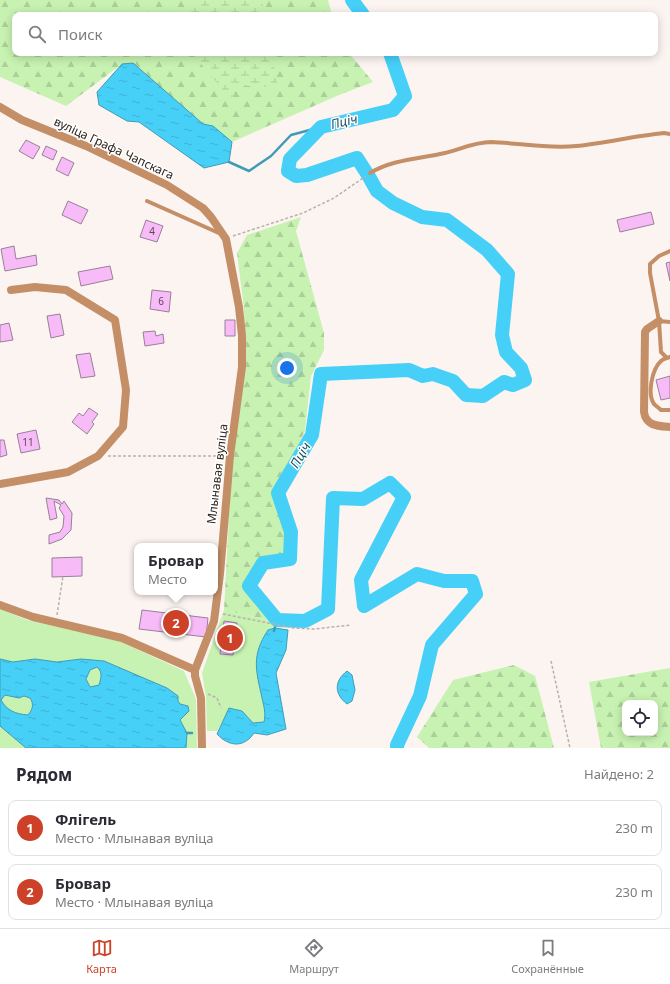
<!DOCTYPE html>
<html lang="ru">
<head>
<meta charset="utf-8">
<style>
	body { margin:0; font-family:"Noto Sans",sans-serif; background:#f2f2f3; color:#2b2b33 }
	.controls { position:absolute; right:12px; bottom:12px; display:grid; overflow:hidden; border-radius:8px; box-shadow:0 2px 10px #0003 }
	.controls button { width:36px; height:36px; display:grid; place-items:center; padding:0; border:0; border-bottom:1px solid #e1e1e2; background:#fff; color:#2b2b33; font:20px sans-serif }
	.you { position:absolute; left:287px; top:368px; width:14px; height:14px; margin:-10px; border:3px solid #fff; border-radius:50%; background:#1a73e8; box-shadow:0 0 0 6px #1a73e833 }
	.badge { display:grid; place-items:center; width:26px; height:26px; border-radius:50%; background:#cc4128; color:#fff; font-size:13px; font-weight:700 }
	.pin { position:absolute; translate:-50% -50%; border:2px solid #fff; box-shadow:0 1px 4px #0006 }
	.popup { position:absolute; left:134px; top:543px; width:84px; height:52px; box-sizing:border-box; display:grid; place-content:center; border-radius:8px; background:#fff; filter:drop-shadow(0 1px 3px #0005); font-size:13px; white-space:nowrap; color:#7c7c81 }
	.popup b { font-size:15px; color:#2b2b33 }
	.popup::after { content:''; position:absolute; left:50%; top:100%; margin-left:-8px; border:8px solid transparent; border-top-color:#fff }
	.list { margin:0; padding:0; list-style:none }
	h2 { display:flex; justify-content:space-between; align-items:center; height:52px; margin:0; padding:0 16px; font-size:17px }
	h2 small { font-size:13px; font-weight:400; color:#7c7c81 }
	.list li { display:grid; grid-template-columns:26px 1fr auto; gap:12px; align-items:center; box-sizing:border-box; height:56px; margin:0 8px 8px; padding:0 8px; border:1px solid #e1e1e2; border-radius:8px }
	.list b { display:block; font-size:15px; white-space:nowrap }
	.list p { margin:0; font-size:13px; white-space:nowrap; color:#7c7c81 }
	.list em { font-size:13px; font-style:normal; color:#7c7c81 }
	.icon { flex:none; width:22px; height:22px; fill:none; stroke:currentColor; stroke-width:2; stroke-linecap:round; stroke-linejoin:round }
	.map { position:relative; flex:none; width:670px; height:748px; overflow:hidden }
	.search { position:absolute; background:#fff; box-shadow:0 2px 10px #0003; left:12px; right:12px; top:12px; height:44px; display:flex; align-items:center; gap:10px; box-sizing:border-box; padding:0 14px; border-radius:8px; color:#7c7c81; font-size:15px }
	.sheet { height:180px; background:#fff }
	nav { display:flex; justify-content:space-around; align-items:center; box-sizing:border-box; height:56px; border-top:1px solid #e1e1e2; background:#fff; font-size:11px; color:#7c7c81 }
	nav a { display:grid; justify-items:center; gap:2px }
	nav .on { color:#cc4128 }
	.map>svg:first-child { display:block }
</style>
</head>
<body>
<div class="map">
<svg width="670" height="748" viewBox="0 0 670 748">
	<defs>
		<pattern id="forest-firs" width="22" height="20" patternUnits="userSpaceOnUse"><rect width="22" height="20" fill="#c7f2b1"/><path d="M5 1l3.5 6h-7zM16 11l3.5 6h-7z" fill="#abcf98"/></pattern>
		<pattern id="wetland-marsh" width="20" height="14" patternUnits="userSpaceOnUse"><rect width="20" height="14" fill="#c7f2b1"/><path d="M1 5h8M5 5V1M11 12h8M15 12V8" fill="none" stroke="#abcf98"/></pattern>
		<pattern id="water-ripples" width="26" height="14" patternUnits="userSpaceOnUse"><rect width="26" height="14" fill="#46d0f8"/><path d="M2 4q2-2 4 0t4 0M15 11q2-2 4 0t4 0" fill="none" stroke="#3eb2d4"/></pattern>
	</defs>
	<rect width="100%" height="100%" fill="#fcf4f1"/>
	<path fill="#c7f2b1" d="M0 609 27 620 119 641 184 671 196 699 197 748H0Z
		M224 610 273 621 275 628 268 630 266 714 263 723H253L242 711 230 708 217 731H207L206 697 202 673Z"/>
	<path fill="url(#forest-firs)" fill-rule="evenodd" d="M0 0H328L332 15H15V53H349L373 82 339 95 232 142 203 124 122 64 66 106 0 77Z
		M301 217 296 231 324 333V350L311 376 305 431 276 493 289 532 288 557 263 559 247 586 274 618 273 621 224 610 232 458 245 369 244 309 237 253 247 235Z
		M514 665 535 676 554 748H429L417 737 453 680Z
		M670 668V748H601L589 682ZM625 703H655V733H625Z"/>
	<path fill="url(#wetland-marsh)" d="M191 0H262L265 15H189Z
		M192 53H272L278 88 237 85 232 101Z"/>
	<path fill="url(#water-ripples)" stroke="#3f9cb6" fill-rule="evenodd" d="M133 63 203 124 213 126 232 142 229 162 204 168 139 122 127 121 99 105 97 92 122 64Z
		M275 628 288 630 286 650 276 673 286 729 267 735 254 733C244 748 229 747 217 734L229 708 242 711 253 723 264 722C266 713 264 707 262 698 256 670 251 656 268 630Z
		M0 659 13 662 35 659 57 662 81 659 104 661 167 688 178 696V701L180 704 188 706 189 711 180 720 187 733 186 748H26L0 726ZM97 667C103 672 101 678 99 685L90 687 86 679 90 670ZM5 695 19 698 24 696 30 698C34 704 33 709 28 715 16 714 7 711 1 700Z
		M347 671 352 675 355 690 352 701 347 704C334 694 334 681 347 671Z"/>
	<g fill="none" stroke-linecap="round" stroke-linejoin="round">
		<path stroke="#3f9cb6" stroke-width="2.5" d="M229 162 249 171 271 156 291 135 321 127
			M274 631 277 620
			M187 733H192"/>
		<path stroke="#46d0f8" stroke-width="14" d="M352 0 363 15
			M390 53 405 96 393 110 321 127 290 159 288 171 296 176 307 175 357 158 368 175 377 191 393 203 422 217 447 220 487 250 508 274 502 335 506 352 521 368 525 380 513 385 504 382 483 396 466 395 453 381 433 374 423 376 409 370 321 374 312 435 278 493 291 532 290 559 263 563 249 586 277 620 305 621 328 609 333 498 363 499 390 483 404 497 361 580 364 606 417 574 444 581H472L476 594 432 645 420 696 397 745V748"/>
	</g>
	<path fill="#f7bcf8" stroke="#988098" d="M26 140 40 147 33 159 19 151Z
		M46 146 57 151 53 160 42 155Z
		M62 157 74 163 68 176 56 170Z
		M68 201 88 210 81 224 62 215Z
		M651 212 654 224 620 232 617 220Z
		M146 220 163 226 157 242 140 237Z
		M14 246 16 259 36 255 37 265 5 271 1 249Z
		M670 262V281L666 263Z
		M110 266 113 279 81 286 78 272Z
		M152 290 171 292 169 312 150 309Z
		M60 314 64 335 51 338 47 316Z
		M225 320H235V336H225Z
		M9 323 13 340 0 342V325Z
		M155 331 156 336 163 334 164 343 145 346 143 332Z
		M90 353 95 376 81 378 76 355Z
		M670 376V398L661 400 656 380Z
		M89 408 98 414 92 422 94 424 87 434 72 422 79 413 83 416Z
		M36 430 40 449 21 453 17 434Z
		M0 440H4L7 455 0 457Z
		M46 498 59 500 62 504 64 501 72 513 71 530 62 539 49 544V535L60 532 63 527 64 516 59 508 61 505 54 501 57 518 50 520Z
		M82 557V576L52 577V558Z
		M142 610 208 618 206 637 139 629Z
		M224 621 237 623 233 655 220 654Z"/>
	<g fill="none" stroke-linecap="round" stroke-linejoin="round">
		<path stroke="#bab1ac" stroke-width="1.5" stroke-dasharray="3 2" stroke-linecap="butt" d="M233 236 303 213 334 198 366 176
			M108 456H223
			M223 614 294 628 314 629 351 625
			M57 615 63 576
			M551 661 570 748
			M208 694 217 698 221 708"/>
		<path stroke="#c48f67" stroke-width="4" d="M370 173C392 160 416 159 440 154 457 151 473 142 491 142 519 143 547 149 576 146 605 143 634 136 664 133L670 134
			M147 201 221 234
			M659 321 670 322
			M670 357C667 358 663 359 661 361 652 369 647 394 654 404 656 406 659 408 661 410H670
			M667 358 661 352 659 321 650 273V264L659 256 670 251"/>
		<path stroke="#c48f67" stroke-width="8" d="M0 107 22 120 86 146 167 185 203 208 211 217 226 239 239 307 242 336V367L230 456 220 574 214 621 195 670V676L201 698 202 748
			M659 321 647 329 645 332 644 412C646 426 658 426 670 427
			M0 484 68 472 98 456 123 427 126 390 115 320 66 290 35 287 11 290
			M0 605 33 617 122 638 195 670"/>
	</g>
	<g text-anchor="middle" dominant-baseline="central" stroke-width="3" stroke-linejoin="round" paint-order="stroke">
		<g font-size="10" fill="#614953">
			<text x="152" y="231">4</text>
			<text x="161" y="301">6</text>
			<text x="28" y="442">11</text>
		</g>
		<g font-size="12" fill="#2f231c" stroke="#fff">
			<text transform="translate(114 148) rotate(25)">вуліца Графа Чапскага</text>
			<text transform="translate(217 474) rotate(-83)">Млынавая вуліца</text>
		</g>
		<g font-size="13" font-style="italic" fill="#1a5263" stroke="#fff">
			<text transform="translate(344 121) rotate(-13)">Пціч</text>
			<text transform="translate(300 455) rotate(-60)">Пціч</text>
		</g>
	</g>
</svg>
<div class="controls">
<button><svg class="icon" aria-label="locate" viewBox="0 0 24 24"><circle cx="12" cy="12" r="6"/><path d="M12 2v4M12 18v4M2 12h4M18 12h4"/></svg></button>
</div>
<div class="you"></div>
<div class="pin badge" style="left:230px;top:638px">1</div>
<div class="pin badge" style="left:176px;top:623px">2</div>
<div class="popup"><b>Бровар</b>Место</div>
<div class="search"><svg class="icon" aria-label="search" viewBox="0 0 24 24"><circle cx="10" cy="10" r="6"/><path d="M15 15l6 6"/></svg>Поиск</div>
</div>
<section class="sheet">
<h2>Рядом<small>Найдено: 2</small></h2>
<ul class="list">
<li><span class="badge">1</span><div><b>Флігель</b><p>Место · Млынавая вуліца</p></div><em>230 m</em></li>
<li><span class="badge">2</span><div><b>Бровар</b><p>Место · Млынавая вуліца</p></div><em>230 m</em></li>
</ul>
</section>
<nav>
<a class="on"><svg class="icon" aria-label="map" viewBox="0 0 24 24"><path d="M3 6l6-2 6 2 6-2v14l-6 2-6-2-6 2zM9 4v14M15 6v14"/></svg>Карта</a>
<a><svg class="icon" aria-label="directions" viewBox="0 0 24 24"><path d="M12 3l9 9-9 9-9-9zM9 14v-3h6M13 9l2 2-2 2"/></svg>Маршрут</a>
<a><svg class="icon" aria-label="saved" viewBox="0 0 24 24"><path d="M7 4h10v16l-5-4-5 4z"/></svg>Сохранённые</a>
</nav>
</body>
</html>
